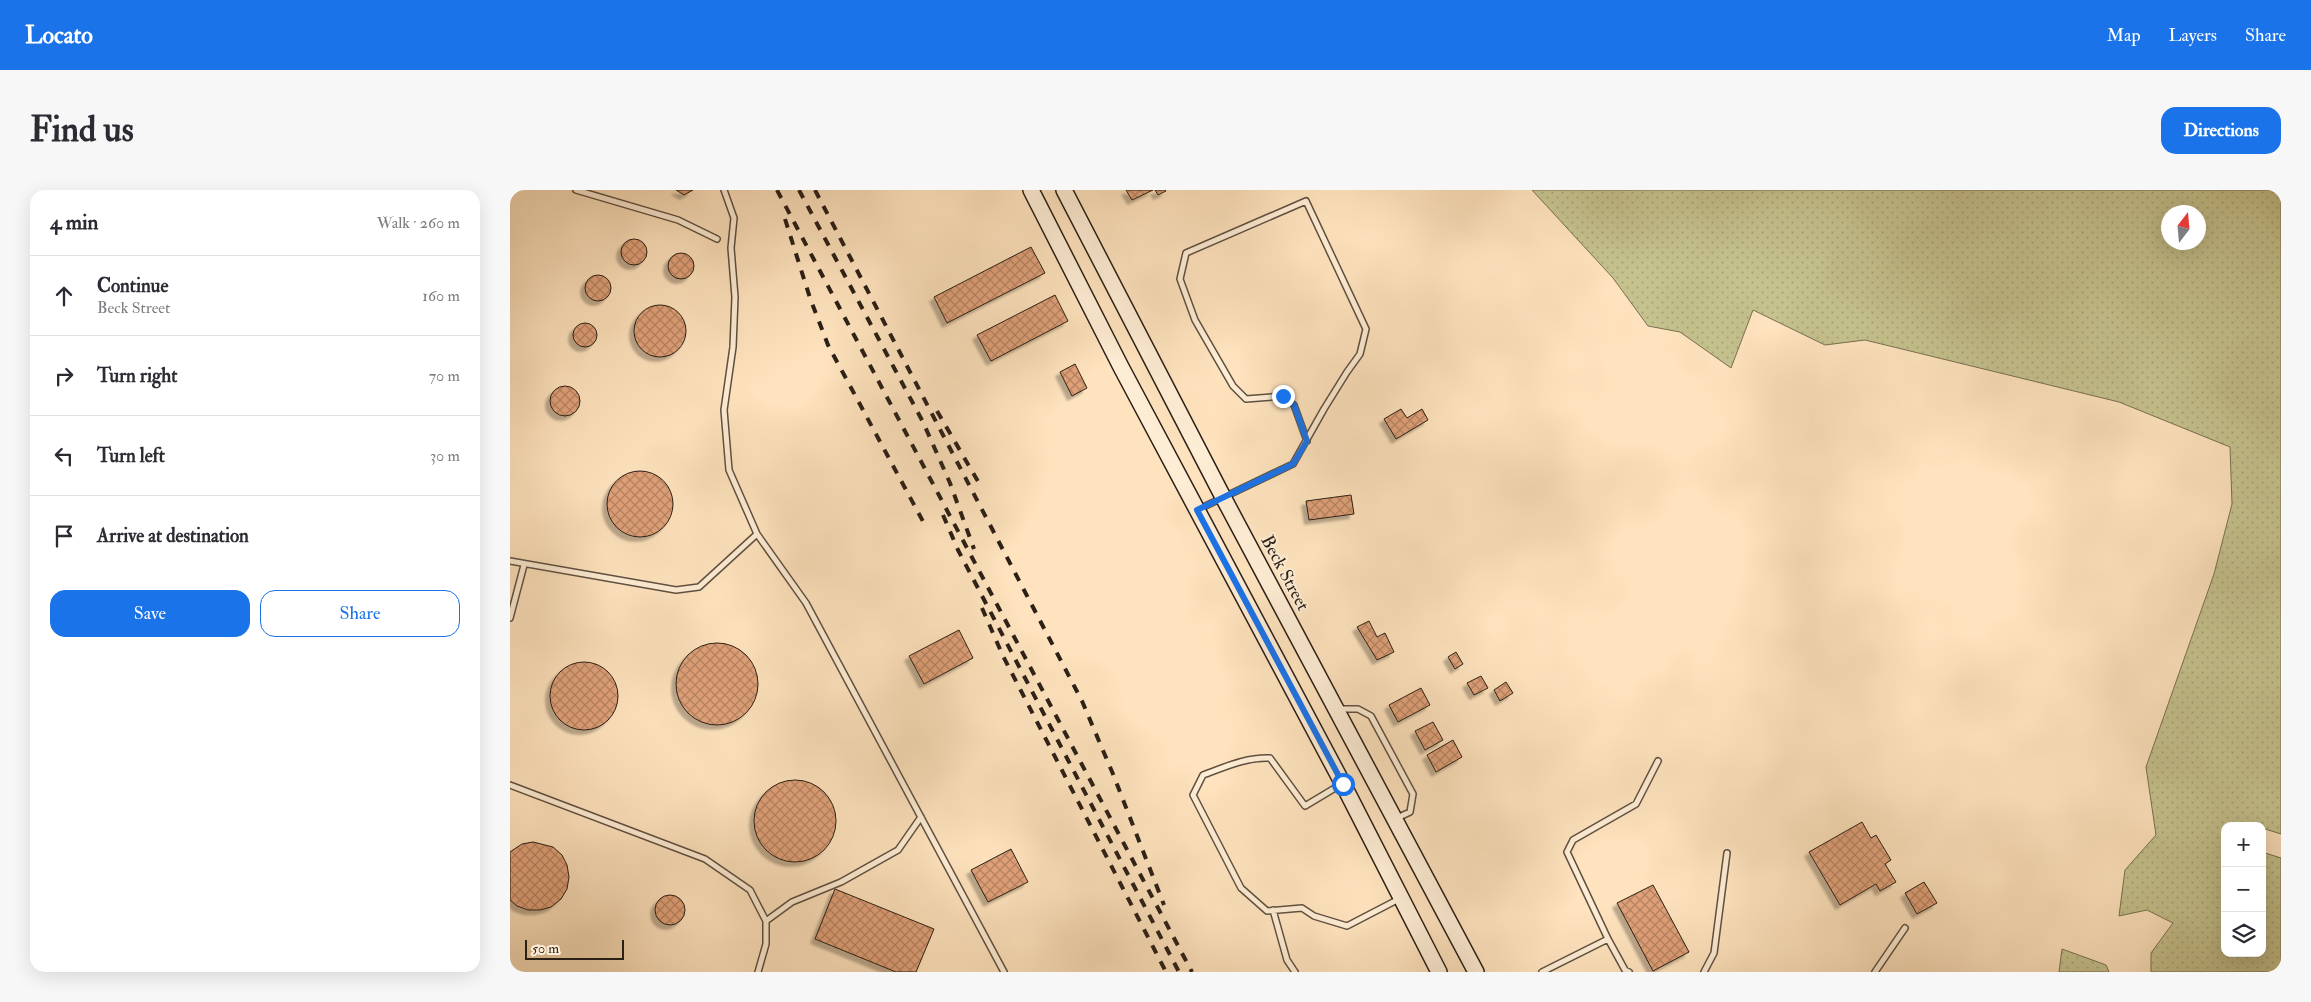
<!DOCTYPE html>
<html lang="en">
<head>
<meta charset="utf-8">
<style>
	body { margin:0; font-family:"IM FELL Double Pica",serif; background:#f7f7f7; color:#2b2b33 }
	.controls { position:absolute; right:15px; bottom:15px; display:grid; overflow:hidden; border-radius:10px; box-shadow:0 5px 20px #0002 }
	.controls button { width:45px; height:45px; display:grid; place-items:center; padding:0; border:0; border-bottom:1px solid #e1e1e2; background:#fff; color:#2b2b33; font:25px sans-serif }
	.compass { position:absolute; left:1651px; top:15px; width:45px; height:45px; border-radius:50%; background:#fff; box-shadow:0 5px 20px #0002; rotate:16deg }
	.scale { position:absolute; left:15px; bottom:12px; width:99px; box-sizing:border-box; padding-left:5px; border:2px solid #2b1f16; border-top:0; font-size:14px; line-height:18px; white-space:nowrap; color:#2b1f16; -webkit-text-stroke:4px #feedd5; paint-order:stroke }
	.stop { position:absolute; width:15px; height:15px; margin:-11px; border:4px solid #1a73e8; border-radius:50%; background:#fff }
	.stop.end { background:#1a73e8; border-color:#fff; box-shadow:0 1px 5px #0008 }
	.list { margin:0; padding:0; list-style:none }
	h2 { display:flex; justify-content:space-between; align-items:center; height:65px; margin:0; padding:0 20px; font-size:21px }
	h2 small { font-size:16px; font-weight:400; color:#7c7c81 }
	.list li { display:grid; grid-template-columns:32px 1fr auto; gap:15px; align-items:center; box-sizing:border-box; height:80px; padding:0 20px; border-top:1px solid #e1e1e2 }
	.list b { display:block; font-size:19px; white-space:nowrap }
	.list p { margin:0; font-size:16px; white-space:nowrap; color:#7c7c81 }
	.list em { font-size:16px; font-style:normal; color:#7c7c81 }
	.actions { display:flex; gap:10px; padding:15px 20px }
	.actions a { flex:1; padding:11px 0; border:1px solid #1a73e8; border-radius:15px; text-align:center; font-size:18px; color:#1a73e8 }
	.actions .main { background:#1a73e8; color:#fff }
	.icon { flex:none; width:28px; height:28px; fill:none; stroke:currentColor; stroke-width:2; stroke-linecap:round; stroke-linejoin:round }
	.map { position:relative; flex:none; width:1771px; height:782px; overflow:hidden; border-radius:15px }
	header { display:flex; align-items:center; gap:30px; box-sizing:border-box; height:70px; padding:0 25px; background:#1a73e8; color:#fff }
	header strong { font-size:24px }
	nav { display:flex; gap:28px; margin-inline-start:auto; font-size:18px }
	.intro { display:flex; align-items:center; justify-content:space-between; box-sizing:border-box; height:120px; padding:0 30px }
	h1 { margin:0; font-size:35px }
	.button { padding:12px 22px; border-radius:15px; background:#1a73e8; color:#fff; font-size:18px; font-weight:700 }
	main { display:flex; gap:30px; padding:0 30px }
	aside { flex:1; background:#fff; border-radius:15px; box-shadow:0 5px 20px #0002 }
	.map>svg:first-child { display:block }
</style>
</head>
<body>
<header>
<strong>Locato</strong>
<nav><a>Map</a><a>Layers</a><a>Share</a></nav>
</header>
<div class="intro"><h1>Find us</h1><a class="button">Directions</a></div>
<main>
<aside>
<h2>4 min<small>Walk · 260 m</small></h2>
<ul class="list">
<li><svg class="icon" aria-label="ahead" viewBox="0 0 24 24"><path d="M12 20V5M6 11l6-6 6 6"/></svg><div><b>Continue</b><p>Beck Street</p></div><em>160 m</em></li>
<li><svg class="icon" aria-label="right" viewBox="0 0 24 24"><path d="M7 20v-9h11M14 6l5 5-5 5"/></svg><div><b>Turn right</b></div><em>70 m</em></li>
<li><svg class="icon" aria-label="left" viewBox="0 0 24 24"><path d="M17 20v-9H6M10 6l-5 5 5 5"/></svg><div><b>Turn left</b></div><em>30 m</em></li>
<li><svg class="icon" aria-label="arrive" viewBox="0 0 24 24"><path d="M6 21V4h12l-3 4 3 4H6"/></svg><div><b>Arrive at destination</b></div></li>
</ul>
<div class="actions"><a class="main">Save</a><a>Share</a></div>
</aside>
<div class="map">
<svg width="1771" height="782" viewBox="0 0 1771 782">
	<defs>
		<pattern id="green-dots" width="8" height="8" patternUnits="userSpaceOnUse" patternTransform="scale(1.25)"><rect width="8" height="8" fill="#c5c28e"/><path d="M2 2h.1M6 6h.1" fill="none" stroke="#a9a67a" stroke-width="1.8" stroke-linecap="round"/></pattern>
		<pattern id="building-cross-hatch" width="8" height="8" patternUnits="userSpaceOnUse" patternTransform="scale(1.25)"><rect width="8" height="8" fill="#e0a179"/><path d="M0 0l8 8M0 8l8-8" fill="none" stroke="#b68362"/></pattern>
		<filter id="shadow"><feDropShadow dx="-4.5" dy="4.5" stdDeviation="1" flood-color="#0004"/></filter>
	</defs>
	<rect width="100%" height="100%" fill="#fee3be"/>
	<filter id="stains"><feTurbulence type="fractalNoise" baseFrequency=".004" numOctaves="4"/><feColorMatrix values="0 0 0 0 .2 0 0 0 0 .09 0 0 0 0 .02 0 0 0 .5 -.17"/></filter>
	<radialGradient id="worn" r=".72"><stop offset=".6" stop-color="#630" stop-opacity="0"/><stop offset="1" stop-color="#630" stop-opacity=".3"/></radialGradient>
	<path fill="url(#green-dots)" stroke="#787052" fill-rule="evenodd" d="M1022 0H1771V644L1752 638V636L1736 634V636H1715V763H1752V662L1771 668V782H1641V763L1663 733 1637 720 1609 726 1615 680 1646 645 1636 577 1704 384 1722 314 1720 257 1609 212 1355 150 1315 155 1243 120 1221 178 1170 142 1138 136 1103 88ZM1658 22H1688V52H1658Z
		M1552 759 1596 775 1599 782H1549Z"/>
	<path fill="url(#building-cross-hatch)" stroke="#2b1f16" filter="url(#shadow)" d="M166 0H183L174 5Z
		M616 0H643L622 10Z
		M645 0H655L656 1 648 5Z
		M111 62a13 13 0 1 1 26 0a13 13 0 1 1-26 0Z
		M521 57 535 83 437 133 424 107Z
		M158 76a13 13 0 1 1 26 0a13 13 0 1 1-26 0Z
		M75 98a13 13 0 1 1 26 0a13 13 0 1 1-26 0Z
		M545 105 558 131 481 171 467 145Z
		M124 141a26 26 0 1 1 52 0a26 26 0 1 1-52 0Z
		M63 145a12 12 0 1 1 24 0a12 12 0 1 1-24 0Z
		M565 174 577 198 562 206 550 182Z
		M40 211a15 15 0 1 1 30 0a15 15 0 1 1-30 0Z
		M891 219 897 228 912 219 918 230 886 249 874 229Z
		M97 314a33 33 0 1 1 66 0a33 33 0 1 1-66 0Z
		M841 305 844 324 799 330 796 311Z
		M859 431 867 447 875 443 884 462 867 470 847 437Z
		M449 440 463 468 414 494 399 466Z
		M166 494a41 41 0 1 1 82 0a41 41 0 1 1-82 0Z
		M946 462 953 474 945 479 938 467Z
		M40 506a34 34 0 1 1 68 0a34 34 0 1 1-68 0Z
		M971 486 978 498 964 505 957 493Z
		M996 492 1003 503 990 511 984 500Z
		M911 498 920 515 888 532 879 515Z
		M923 532 933 550 915 560 905 541Z
		M943 550 952 567 926 582 917 565Z
		M244 631a41 41 0 1 1 82 0a41 41 0 1 1-82 0Z
		M1352 632 1361 648 1366 645 1381 670 1375 674 1386 692 1370 701 1366 694 1330 715 1299 662Z
		M23 652 43 657 52 665 57 675 59 687 57 699 51 709 41 717 30 720H18L7 716 0 710V662L12 654Z
		M501 659 518 692 478 712 461 680Z
		M1414 692 1427 713 1407 724 1395 703Z
		M1143 695 1179 762 1143 781 1107 713Z
		M325 699 424 739 406 782H386L305 749Z
		M145 720a15 15 0 1 1 30 0a15 15 0 1 1-30 0Z"/>
	<g fill="none" stroke-linecap="round" stroke-linejoin="round">
		<defs>
			<path id="service" d="M66 0 168 30 207 49
				M214 0 224 28 221 58 225 107 223 157 214 220 219 280 247 344 296 413 494 782
				M689 319 783 274 814 219 837 182 850 164 856 139 796 11 676 63 670 89 685 130 723 196 736 209 773 206 784 215 797 251
				M0 371 166 400 189 397 247 344
				M0 428 14 375
				M828 519H848L861 526 903 604 900 622 887 628
				M0 595 195 669 240 700 256 731V754L248 782
				M830 595 795 616 760 568C736 567 715 577 693 585L683 605 731 698 757 721 792 718 804 726 837 736 889 709
				M763 720 777 770 785 782
				M256 731 282 712 331 692 388 660 411 627
				M1098 749 1115 780 1119 782
				M1032 782 1098 749 1057 662 1063 650 1126 614 1148 571
				M1194 782 1204 763 1217 663
				M1365 782 1395 738"/>
			<path id="secondary" d="M521 0 611 177 833 594 929 782
				M554 0 713 307 966 782"/>
		</defs>
		<use href="#service" stroke="#605040" stroke-width="8"/>
		<use href="#secondary" stroke="#2b1f16" stroke-width="18"/>
		<use href="#service" stroke="#feedd5" stroke-width="5"/>
		<use href="#secondary" stroke="#feedd5" stroke-width="15"/>
		<path stroke="#2b1f16" stroke-width="4" stroke-dasharray="9 9" stroke-linecap="butt" d="M267 0 682 782
			M289 0 413 232 440 293 464 359
			M305 0 572 511 603 584 654 715
			M275 29 300 108 318 155 416 337
			M427 221 469 293
			M433 325 448 360 669 782
			M472 418 493 466 656 782"/>
	</g>
	<g fill="none" stroke-linecap="round" stroke-linejoin="round">
		<path stroke="#1a73e8" stroke-width="6" d="M773 206 784 215 797 251 783 274 687 320 833 594"/>
	</g>
	<g text-anchor="middle" dominant-baseline="central" stroke-width="4" stroke-linejoin="round" paint-order="stroke">
		<g font-size="18" fill="#2b1f16" stroke="#feedd5">
			<text transform="translate(775 383) rotate(62)">Beck Street</text>
		</g>
	</g>
	<rect width="100%" height="100%" filter="url(#stains)"/>
	<rect width="100%" height="100%" fill="url(#worn)"/>
</svg>
<div class="controls">
<button>+</button>
<button>−</button>
<button><svg class="icon" aria-label="layers" viewBox="0 0 24 24"><path d="M12 4l9 5-9 5-9-5zM3 14l9 5 9-5"/></svg></button>
</div>
<svg class="compass" viewBox="-18 -18 36 36"><path d="M0-13l5 13h-10z" fill="#e53935"/><path d="M0 13l5-13h-10z" fill="#7c7c81"/></svg>
<div class="scale">50 m</div>
<div class="stop" style="left:833px;top:594px"></div>
<div class="stop end" style="left:773px;top:206px"></div>
</div>
</main>
</body>
</html>
